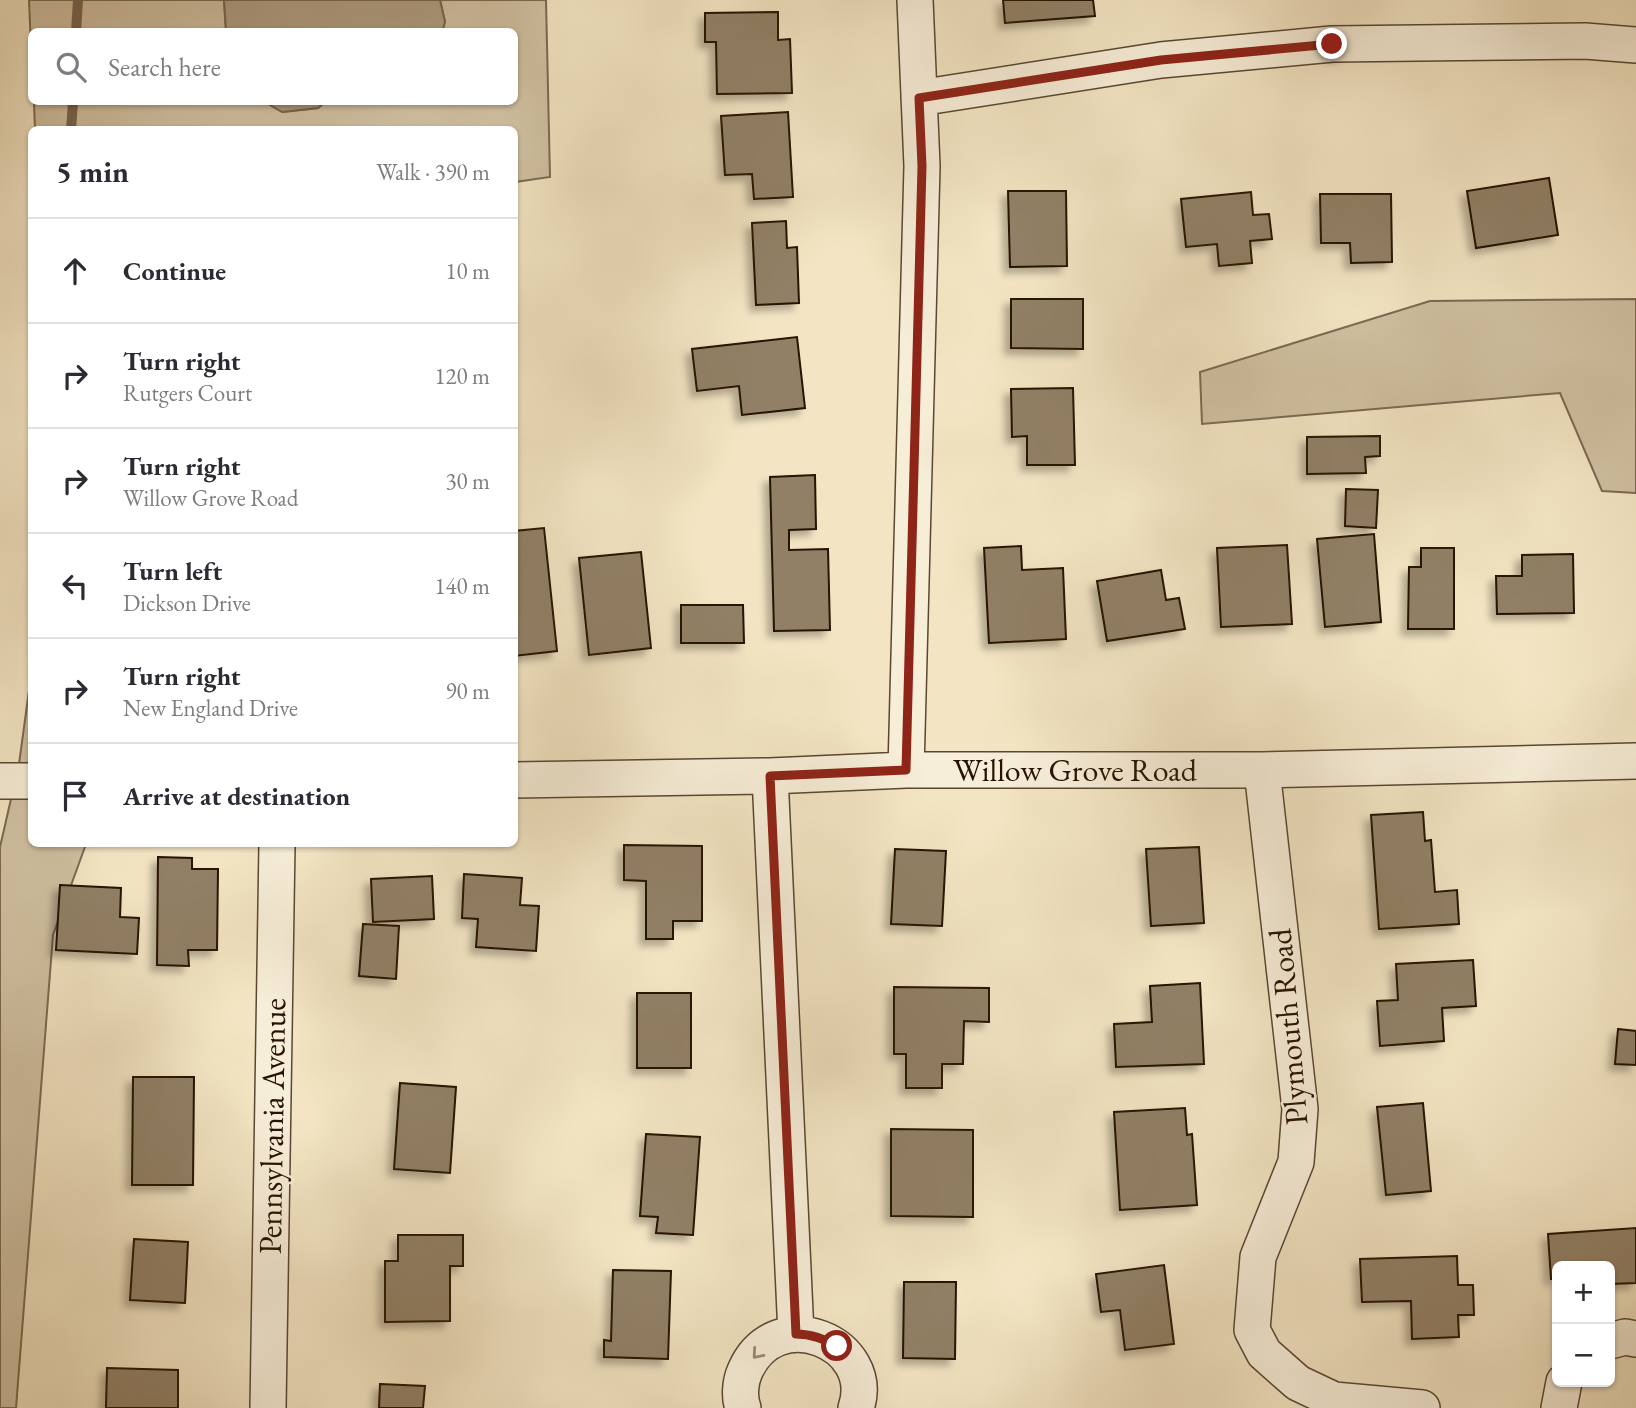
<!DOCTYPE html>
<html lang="en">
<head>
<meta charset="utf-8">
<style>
	body { margin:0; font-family:"EB Garamond",serif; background:#f7f7f7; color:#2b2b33 }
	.controls { position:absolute; right:21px; bottom:21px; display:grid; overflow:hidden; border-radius:10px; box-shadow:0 2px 5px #0004 }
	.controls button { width:63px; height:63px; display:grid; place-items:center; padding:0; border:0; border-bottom:2px solid #e1e1e2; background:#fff; color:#2b2b33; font:35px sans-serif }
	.stop { position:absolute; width:21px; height:21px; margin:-16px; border:5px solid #8f2418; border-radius:50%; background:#fff }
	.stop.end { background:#8f2418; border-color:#fff; box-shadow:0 2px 7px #0008 }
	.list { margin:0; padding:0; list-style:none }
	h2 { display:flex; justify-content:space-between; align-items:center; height:91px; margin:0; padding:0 28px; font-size:30px }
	h2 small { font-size:23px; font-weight:400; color:#7c7c81 }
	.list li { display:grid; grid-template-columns:46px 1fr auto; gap:21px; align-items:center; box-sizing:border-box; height:105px; padding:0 28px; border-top:2px solid #e1e1e2 }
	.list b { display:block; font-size:26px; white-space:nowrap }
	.list p { margin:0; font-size:23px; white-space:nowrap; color:#7c7c81 }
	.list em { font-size:23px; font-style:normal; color:#7c7c81 }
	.icon { flex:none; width:38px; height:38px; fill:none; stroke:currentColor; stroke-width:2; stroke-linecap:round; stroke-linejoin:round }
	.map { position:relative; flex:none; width:1636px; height:1408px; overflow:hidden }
	.search { position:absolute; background:#fff; box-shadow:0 2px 5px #0004; left:28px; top:28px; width:490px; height:77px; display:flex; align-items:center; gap:18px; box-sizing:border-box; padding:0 24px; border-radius:10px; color:#7c7c81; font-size:26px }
	.panel { position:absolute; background:#fff; box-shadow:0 2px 5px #0004; left:28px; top:126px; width:490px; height:721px; border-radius:10px }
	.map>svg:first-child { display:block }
</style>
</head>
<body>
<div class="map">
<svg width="1636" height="1408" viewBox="0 0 1636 1408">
	<defs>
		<filter id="shadow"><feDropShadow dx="-6" dy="6" stdDeviation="3.5" flood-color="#0004"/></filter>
	</defs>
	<rect width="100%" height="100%" fill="#f3e5c3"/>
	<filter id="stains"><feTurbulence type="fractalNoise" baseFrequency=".00286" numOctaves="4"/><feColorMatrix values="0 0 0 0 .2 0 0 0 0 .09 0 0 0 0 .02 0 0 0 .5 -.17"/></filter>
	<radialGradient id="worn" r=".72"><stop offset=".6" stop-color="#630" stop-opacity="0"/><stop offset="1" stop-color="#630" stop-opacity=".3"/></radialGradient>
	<path fill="#d0c1a2" stroke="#7c6a52" stroke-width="2" d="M29 0H224L226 31 32 32 31 48Z
		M440 0H546L550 177 515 182 514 130 35 129 34 102H265L283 112 318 108 325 102H514V32L442 31 445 22Z
		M1636 299V493L1602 491 1560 393 1202 424 1200 372 1430 301Z
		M31 676 32 844H86L53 935 16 1408H0V847L19 764Z"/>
	<path fill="#ae9d81" stroke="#78654e" stroke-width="2" d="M224 0H440L445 22 442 32 226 31Z
		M265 102H325L318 108 282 112Z"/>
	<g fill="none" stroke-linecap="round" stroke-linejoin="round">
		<path stroke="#78654e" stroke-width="10" d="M76 32 78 0
			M71 130 73 102"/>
	</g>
	<path fill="#918066" stroke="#271202" stroke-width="2" filter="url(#shadow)" d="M1003 0H1093L1095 16 1005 23Z
		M778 12V40L790 39 792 93 717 94 716 42H705V13Z
		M788 112 793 197 754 199 752 174 725 175 721 116Z
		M1549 178 1558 235 1476 248 1467 191Z
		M1008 191H1066L1067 266 1010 267Z
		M1251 192 1253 215 1269 214 1272 239 1250 241 1252 263 1219 266 1217 244 1186 247 1181 199Z
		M1320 194H1391L1392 262 1351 263 1350 243H1321Z
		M786 221 787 248 797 247 799 303 756 305 752 223Z
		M1011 299H1083V349L1011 348Z
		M797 337 805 408 742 415 739 386 697 391 692 349Z
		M1073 388 1075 465H1027V436L1012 437 1011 389Z
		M1380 436V456L1365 457 1366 473 1307 474V437Z
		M815 475 816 529 789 530V550L828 549 830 630 774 631 770 477Z
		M1346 489 1378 490 1376 528 1345 526Z
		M544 528 557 651 514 656V531Z
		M1374 534 1381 622 1325 627 1317 539Z
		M1287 545 1292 624 1221 627 1217 548Z
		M1021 546 1022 570 1063 568 1066 639 989 643 984 548Z
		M1421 548H1454V629H1408L1409 567H1421Z
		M641 552 651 648 589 655 579 558Z
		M1573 554 1574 613 1497 614 1496 576H1522V555Z
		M1161 570 1166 600 1179 598 1185 629 1107 641 1097 581Z
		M681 605H743L744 643H681Z
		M1423 812 1425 841 1431 840 1435 892 1457 890 1459 924 1379 929 1371 815Z
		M624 845 702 846V921H673V939H646V881L624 880Z
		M1199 847 1204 923 1151 926 1146 849Z
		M895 849 946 851 942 926 891 924Z
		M158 857 192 858V869H218L217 950H188L189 966 157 965Z
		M464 874 522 878 520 905 539 906 536 951 476 947 478 919 462 918Z
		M432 876 434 919 373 922 371 879Z
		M60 885 121 888 120 917 139 918 137 954 56 950Z
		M363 924 399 926 396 979 359 976Z
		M1473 960 1476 1006 1442 1008 1444 1041 1380 1046 1377 1001 1398 1000 1396 964Z
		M1200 983 1204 1064 1116 1067 1114 1024 1152 1022 1150 986Z
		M894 987 989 988V1022L964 1021 963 1064H942V1088H906V1054H894Z
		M637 993H691V1068H637Z
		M1618 1029 1636 1031V1065L1615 1064Z
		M133 1077H194L193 1185H132Z
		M400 1083 456 1087 450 1173 394 1169Z
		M1423 1103 1431 1191 1386 1195 1377 1107Z
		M1185 1108 1187 1135 1192 1134 1197 1205 1120 1210 1114 1112Z
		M891 1129 973 1130V1217L891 1216Z
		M646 1134 700 1137 693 1235 656 1233 658 1217 640 1216Z
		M1636 1228V1283L1610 1284V1266H1557V1279H1551L1548 1234Z
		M398 1235H463V1266H450V1321L385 1322V1261H398Z
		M134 1239 188 1242 185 1303 130 1300Z
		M1457 1256 1458 1285H1473L1474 1315H1458L1459 1337 1412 1339 1411 1301 1362 1302 1360 1259Z
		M1164 1265 1174 1344 1125 1350 1120 1310 1101 1312 1096 1274Z
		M613 1270 671 1271 668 1359 604 1357V1340L611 1341Z
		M904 1282H956L955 1359 903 1358Z
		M107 1368 178 1370V1408H106Z
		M380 1384 425 1386 423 1408H379Z"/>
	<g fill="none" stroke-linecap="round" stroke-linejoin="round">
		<defs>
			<path id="minor" d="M919 98 1161 60 1332 44 1585 41 1636 45
				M906 770 922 166 915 0
				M1262 770 1300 1109 1296 1162 1258 1257 1252 1330 1264 1353 1298 1383 1334 1400 1422 1408
				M770 776 796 1334
				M514 780 770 776 906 770H1262L1636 761
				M0 781H32
				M1610 1341 1625 1337 1636 1339
				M268 1408 277 844
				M743 1408C739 1397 740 1382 745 1371 776 1300 878 1343 856 1408
				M1559 1408 1564 1382"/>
		</defs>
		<use href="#minor" stroke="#5a4732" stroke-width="38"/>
		<use href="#minor" stroke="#f7eed8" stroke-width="35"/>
	</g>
	<defs><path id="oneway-chevron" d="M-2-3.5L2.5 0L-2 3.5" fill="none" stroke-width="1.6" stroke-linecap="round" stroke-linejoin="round" transform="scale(1.75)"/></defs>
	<use stroke="#998b78" href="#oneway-chevron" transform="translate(757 1354) rotate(131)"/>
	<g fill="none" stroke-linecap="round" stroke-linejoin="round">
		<path stroke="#8f2418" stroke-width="9" d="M837 1346C823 1339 812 1334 796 1334L770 776 906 770 922 166 919 98 1161 60 1332 44"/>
	</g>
	<g text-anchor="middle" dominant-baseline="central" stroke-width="5" stroke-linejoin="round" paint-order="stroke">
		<g font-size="32" fill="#271202" stroke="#f7eed8">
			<text x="1075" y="770">Willow Grove Road</text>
			<text transform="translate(1288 1027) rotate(-95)">Plymouth Road</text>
			<text transform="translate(272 1126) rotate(-89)">Pennsylvania Avenue</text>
		</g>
	</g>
	<rect width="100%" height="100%" filter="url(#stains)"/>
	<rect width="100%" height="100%" fill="url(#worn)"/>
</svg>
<div class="controls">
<button>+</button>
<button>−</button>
</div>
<div class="stop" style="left:837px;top:1346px"></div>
<div class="stop end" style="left:1332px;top:44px"></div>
<div class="search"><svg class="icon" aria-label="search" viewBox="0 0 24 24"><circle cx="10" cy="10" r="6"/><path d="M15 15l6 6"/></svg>Search here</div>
<section class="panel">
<h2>5 min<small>Walk · 390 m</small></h2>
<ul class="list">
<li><svg class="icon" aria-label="ahead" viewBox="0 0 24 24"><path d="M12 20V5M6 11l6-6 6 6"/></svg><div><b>Continue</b></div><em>10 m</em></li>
<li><svg class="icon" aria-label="right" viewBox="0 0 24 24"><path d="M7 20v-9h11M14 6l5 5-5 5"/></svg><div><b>Turn right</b><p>Rutgers Court</p></div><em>120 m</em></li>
<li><svg class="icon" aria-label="right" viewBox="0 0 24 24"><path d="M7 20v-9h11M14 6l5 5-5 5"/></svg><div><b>Turn right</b><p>Willow Grove Road</p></div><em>30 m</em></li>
<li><svg class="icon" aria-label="left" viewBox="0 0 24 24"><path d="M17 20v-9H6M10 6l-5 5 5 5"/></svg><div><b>Turn left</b><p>Dickson Drive</p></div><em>140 m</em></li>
<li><svg class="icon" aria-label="right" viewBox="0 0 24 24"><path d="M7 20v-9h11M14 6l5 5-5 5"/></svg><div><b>Turn right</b><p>New England Drive</p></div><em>90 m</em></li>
<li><svg class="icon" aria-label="arrive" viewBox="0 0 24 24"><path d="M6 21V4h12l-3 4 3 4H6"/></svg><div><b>Arrive at destination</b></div></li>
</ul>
</section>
</div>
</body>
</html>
